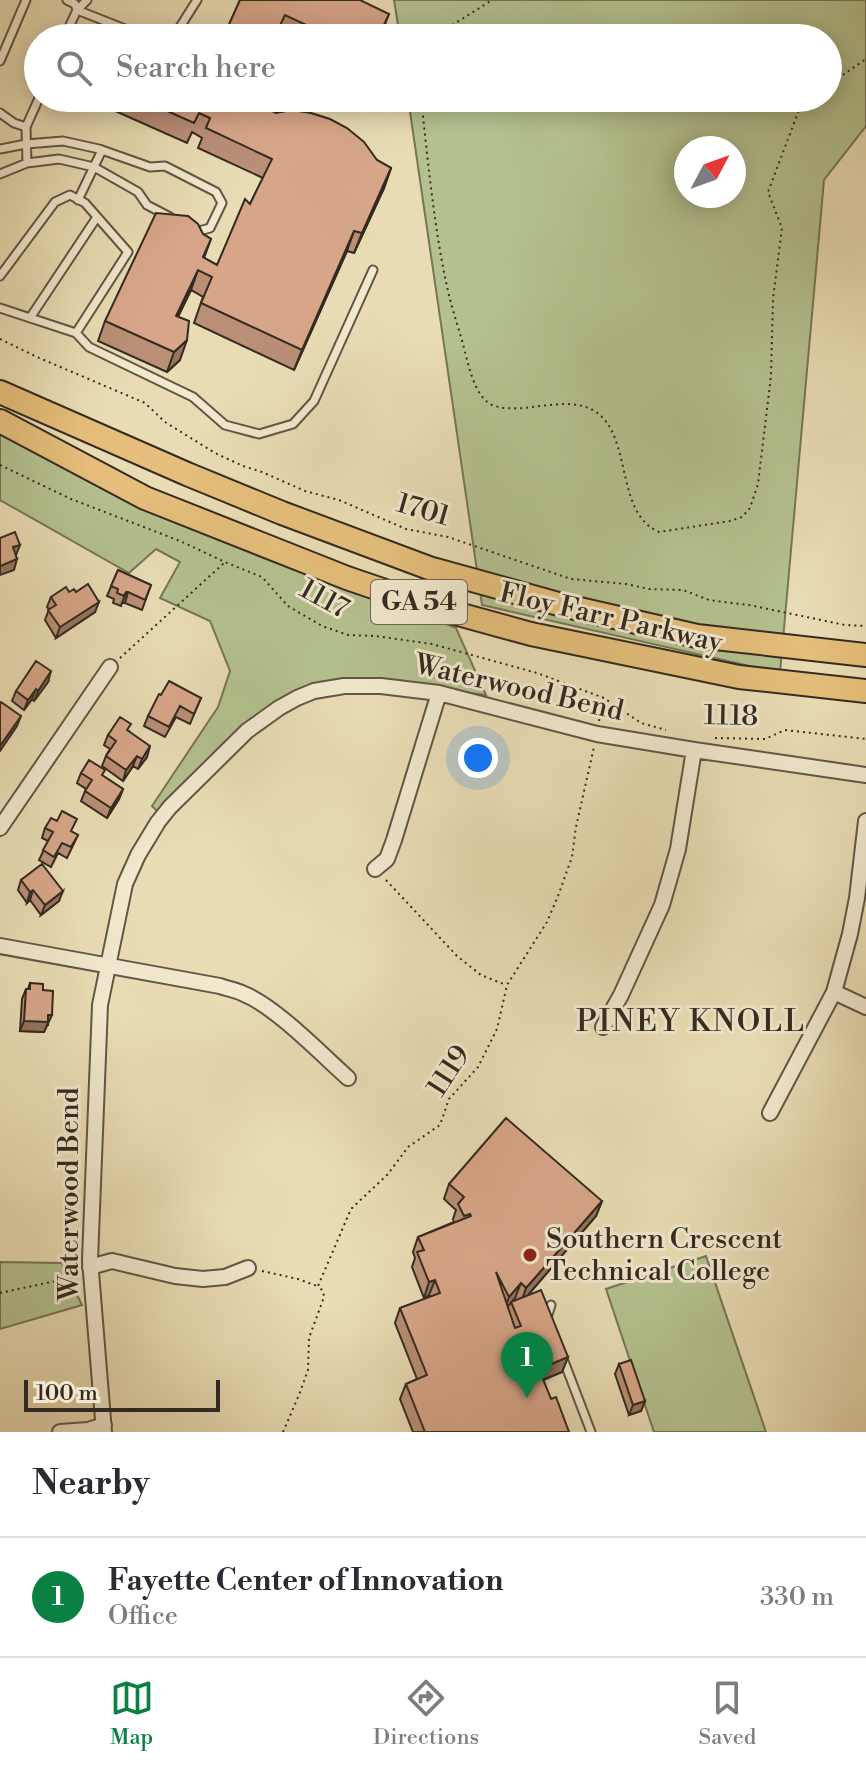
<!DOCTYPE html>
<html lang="en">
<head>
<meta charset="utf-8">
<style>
	body { margin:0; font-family:"Libre Bodoni",serif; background:#f7f7f7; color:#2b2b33 }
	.compass { position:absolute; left:674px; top:136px; width:72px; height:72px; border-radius:50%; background:#fff; box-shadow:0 4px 20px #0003; rotate:49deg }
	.scale { position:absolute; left:24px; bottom:20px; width:196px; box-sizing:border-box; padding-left:8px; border:4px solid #342a20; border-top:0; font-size:22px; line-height:28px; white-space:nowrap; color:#342a20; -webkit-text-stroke:6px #f1e8ce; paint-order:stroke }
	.you { position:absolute; left:478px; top:758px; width:28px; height:28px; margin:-20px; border:6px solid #fff; border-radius:50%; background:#1a73e8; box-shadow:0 0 0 12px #1a73e833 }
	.badge { display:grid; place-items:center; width:52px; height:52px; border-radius:50%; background:#0b8043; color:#fff; font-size:26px; font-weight:700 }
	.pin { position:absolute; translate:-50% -66px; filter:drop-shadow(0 2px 4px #0008) }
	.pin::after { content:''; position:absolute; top:42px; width:28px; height:24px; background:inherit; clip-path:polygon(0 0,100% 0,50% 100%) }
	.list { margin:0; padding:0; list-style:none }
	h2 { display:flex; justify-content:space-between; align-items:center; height:104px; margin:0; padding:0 32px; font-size:34px }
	h2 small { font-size:26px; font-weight:400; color:#7c7c81 }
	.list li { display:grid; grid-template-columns:52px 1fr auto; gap:24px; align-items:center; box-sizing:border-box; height:120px; padding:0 32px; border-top:2px solid #e1e1e2 }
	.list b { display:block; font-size:30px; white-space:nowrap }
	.list p { margin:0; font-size:26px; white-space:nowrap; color:#7c7c81 }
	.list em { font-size:26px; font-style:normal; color:#7c7c81 }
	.icon { flex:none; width:44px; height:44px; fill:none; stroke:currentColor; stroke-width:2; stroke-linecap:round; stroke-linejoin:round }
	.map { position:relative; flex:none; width:866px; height:1432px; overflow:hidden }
	.search { position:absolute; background:#fff; box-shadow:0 4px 20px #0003; left:24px; right:24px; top:24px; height:88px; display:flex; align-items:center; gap:20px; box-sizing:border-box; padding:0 28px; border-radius:44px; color:#7c7c81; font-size:30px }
	.sheet { height:224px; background:#fff }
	nav { display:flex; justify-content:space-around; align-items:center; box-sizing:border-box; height:112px; border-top:2px solid #e1e1e2; background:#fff; font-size:22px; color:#7c7c81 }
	nav a { display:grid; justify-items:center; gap:4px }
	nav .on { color:#0b8043 }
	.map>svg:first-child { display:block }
</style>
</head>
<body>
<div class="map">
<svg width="866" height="1432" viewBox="0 0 866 1432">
	<rect width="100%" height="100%" fill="#e9dcb4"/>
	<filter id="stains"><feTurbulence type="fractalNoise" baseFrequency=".0025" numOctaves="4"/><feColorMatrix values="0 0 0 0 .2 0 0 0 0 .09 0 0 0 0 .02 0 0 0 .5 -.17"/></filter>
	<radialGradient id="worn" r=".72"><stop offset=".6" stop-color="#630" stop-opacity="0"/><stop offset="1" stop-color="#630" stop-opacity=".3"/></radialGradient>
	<path fill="#b4c18f" stroke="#747658" stroke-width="2" fill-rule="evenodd" d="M394 0H866V126L824 180 780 673 482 605 408 98H828V38H400ZM686 148H734V196H686Z
		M0 433 360 590 456 628 486 695 372 681 313 687 243 731 160 814 152 806 218 707 230 671 210 621 160 598 180 562 156 549 129 573 0 500Z
		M706 1256 766 1432H654L606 1289Z
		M0 1262 62 1263 82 1305 0 1329Z"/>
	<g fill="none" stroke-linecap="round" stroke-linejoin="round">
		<defs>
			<path id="service" d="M87 0 77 10 148 38
				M64 38 77 10 75 4 67 0
				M173 38 197 0
				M0 61 26 0
				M0 113 14 123 26 127
				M0 149 26 144 63 141 99 149 150 167 165 166 216 192 222 203 210 228 199 231 196 230
				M27 163 26 127 39 98
				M0 174 27 163 59 159 94 167 138 192 147 205 170 217
				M78 200 102 150
				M0 276 55 202 70 195 85 203 128 252 76 333
				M0 308 76 333 89 347 193 397 225 425 259 434 293 424 314 401 373 270
				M30 318 97 217
				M547 1318 551 1305
				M562 1356 591 1432"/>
			<path id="minor" d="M0 828 110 667
				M375 869 387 859 394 840 439 693
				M0 946 220 986C228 989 237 990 244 994 276 1007 321 1054 348 1078
				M834 992 866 1007
				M603 1027 621 995 662 905 678 849 694 750
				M770 1113 834 992 850 934 857 898 866 821
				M90 1267 112 1261 175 1276 203 1279 225 1277 248 1268
				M60 1432 88 1430 104 1425
				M104 1432 90 1260 100 1005 125 884 138 855 158 822 170 807 247 731 279 708 297 698 314 691 344 686H381L439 693 597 734 694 750 866 775"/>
			<path id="primary" d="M0 392 187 474 282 513 429 568 562 605 697 636 866 655
				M0 421 145 498 347 578 429 606 531 634 739 677 866 691"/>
		</defs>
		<use href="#service" stroke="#615645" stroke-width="11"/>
		<use href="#minor" stroke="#615645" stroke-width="18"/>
		<use href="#primary" stroke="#342a20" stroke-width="26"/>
		<path stroke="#342a20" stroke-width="2" stroke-dasharray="2 4" stroke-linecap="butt" d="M385 22 402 38
			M432 38 492 0
			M828 85 866 59
			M421 98C428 161 434 229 448 291 452 309 458 326 463 344 468 362 474 400 495 406 527 416 573 390 601 416 631 444 617 514 659 532L730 521 742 517 750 508 758 484 771 376 773 299 782 228 768 192 799 110 811 98
			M0 339 37 357 145 403 165 422 215 453 243 466 262 472 305 491 339 500 406 529 448 537 571 579 626 584 649 589 683 590 709 600 749 605 845 625 866 626
			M0 465 71 499 180 541 225 562 262 577 288 606 322 626 348 635 376 636 432 644 537 673 604 698 641 723 666 730
			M120 658 224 563
			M599 721 604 700
			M715 738 765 739 785 730 866 739
			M386 880 457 956 481 975 506 985
			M262 1271 298 1279 317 1286
			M0 1293 51 1282 77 1278
			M283 1432 299 1395 308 1370 309 1338 324 1297 323 1291 318 1286 351 1209 388 1174 408 1147 440 1125 449 1099 478 1067 497 1029 507 985 547 922 558 896 572 857 576 827 594 747"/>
		<use href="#service" stroke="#f1e8ce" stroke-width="7"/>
		<use href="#minor" stroke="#f1e8ce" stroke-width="14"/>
		<use href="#primary" stroke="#e4be7a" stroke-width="22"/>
	</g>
	<path fill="#b98f76" stroke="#342a20" stroke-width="2" d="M240 0 389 14 379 38H283L277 35 276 38H223Z
		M86 98H248V99L377 160 391 168 384 188 354 253 347 251 294 370 194 323 203 297 191 290 178 317 180 360 167 372 98 341 105 321 203 234 211 239 204 258 217 265 250 204 263 178 198 148 202 138 192 132 187 143Z
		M118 570 151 585 142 610 125 603H122L121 606 113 603 114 599 107 596Z
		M69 592 95 612 56 638 45 620 49 609 47 607 51 597Z
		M48 682 34 701 32 699 24 710 12 701 16 691Z
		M161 695 201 698 190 724 176 717 165 737 144 726 148 716Z
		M129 731 147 757 138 769 133 766 123 781 102 766 106 756 110 749 104 745 108 735Z
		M81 773 103 776 123 789 119 799 107 818 81 801 86 789 77 783Z
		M45 828 72 832 78 835 67 858 58 853 51 867 39 860 48 841 42 838Z
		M21 880 59 901 41 915 30 900 27 903 18 890Z
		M30 983 43 990 48 1025H47L44 1032 20 1031 22 999 26 989H28Z
		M449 1184 602 1201 596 1216 528 1295 568 1357 562 1372 543 1380 551 1399 569 1432H413L400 1399 406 1384 417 1379 395 1323 400 1308 430 1297 429 1295 424 1298 412 1267 415 1258 413 1252 418 1237 454 1222 453 1219 456 1210 444 1199Z
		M619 1364 645 1401 641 1411 629 1415 615 1374Z"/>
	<path fill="#967460" stroke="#342a20" stroke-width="2" d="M391 168 384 188 354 253 362 233Z
		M354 231 347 251 294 370 302 350Z
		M198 270 191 290 168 336 176 316Z
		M187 340 180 360 167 372 174 352Z
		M20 545 16 555 9 558 13 547Z
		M17 559 14 570 0 575V566Z
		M126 592H128L125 603H122Z
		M99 602 95 612 56 638 60 627Z
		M51 671 48 682 34 701 38 691Z
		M36 689 32 699 24 710 28 700Z
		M21 716 17 726 0 751V746Z
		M150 746 147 757 138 769 142 759Z
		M137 756 133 766 123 781 126 770Z
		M123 789 119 799 107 818 111 808Z
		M33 890 30 900 27 903 30 892Z
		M63 891 59 901 41 915 45 905Z
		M48 1015H52L44 1032 20 1031 24 1021Z
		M602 1201 596 1216 521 1303 526 1288Z
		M435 1280 429 1295 424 1298 429 1282Z
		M521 1283 515 1298 503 1312 509 1297Z
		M568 1357 562 1372 533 1384 539 1369Z
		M645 1401 641 1411 629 1415 633 1405Z"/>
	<path fill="#d7a689" stroke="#342a20" stroke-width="2" d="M240 0H360L389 14 378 38H334L285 15 274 38H223Z
		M138 98H246L276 113 292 110 311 113 330 119 347 128 364 142 377 160 391 168 362 233 354 231 302 350 201 303 212 277 198 270 176 316 189 321 187 340 174 352 105 321 156 213 188 216 198 224 203 234 211 239 203 257 217 265 245 199 250 204 272 159 206 128 210 118 199 113 194 123Z
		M15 532 20 545 13 547 17 559 0 566V538Z
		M118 570 151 585 145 600 128 592H126L124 596 117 593 118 589 111 586Z
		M88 584 99 602 60 627 48 610 56 605 51 597 66 587 69 592 74 589 76 592Z
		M36 661 51 671 38 691 36 689 28 700 16 691Z
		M169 681 201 698 194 714 180 706 169 727 148 716 159 694 161 695Z
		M1 702 21 716 0 746V703Z
		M120 717 131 724 127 730 150 746 142 759 137 756 126 770 106 756 116 741 108 735Z
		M89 760 105 770 102 775 123 789 111 808 85 791 92 780 81 773Z
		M62 811 77 819 71 831 78 835 71 847 62 843 54 857 43 850 53 832 45 828 51 818 57 821Z
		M42 864 63 891 45 905 33 890 30 892 21 880Z
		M30 983 43 984V990L53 991 52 1015H48V1022L24 1021 26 989H30Z
		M506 1118 602 1201 526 1288 521 1283 509 1297 496 1272 515 1328 521 1326 511 1302 541 1290 568 1357 539 1369 551 1399 556 1397 569 1432H425L406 1384 427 1375 400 1308 440 1293 435 1280 429 1282 417 1252 424 1250 418 1237 471 1216 470 1214 464 1216 458 1204 464 1197 449 1184Z
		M631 1360 645 1401 633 1405 619 1364Z"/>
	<circle fill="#8f2418" stroke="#f1e8ce" stroke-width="3" cx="530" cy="1255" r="8"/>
	<g text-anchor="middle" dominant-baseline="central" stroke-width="6" stroke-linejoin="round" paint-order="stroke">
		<rect fill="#f1e8ce" stroke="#6d6354" stroke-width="2" x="371" y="580" width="96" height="44" rx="6"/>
		<g font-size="26" font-weight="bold" fill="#342a20">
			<text x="419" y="602">GA 54</text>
		</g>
		<g font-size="28" fill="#342a20" stroke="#f1e8ce">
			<text transform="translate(423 510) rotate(16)">1701</text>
			<text transform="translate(324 599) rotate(29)">1117</text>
			<text transform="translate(611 618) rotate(13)">Floy Farr Parkway</text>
			<text transform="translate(519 688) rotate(13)">Waterwood Bend</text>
			<text transform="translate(731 716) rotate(1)">1118</text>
			<text transform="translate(449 1071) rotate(-57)">1119</text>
			<text transform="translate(69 1194) rotate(-90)">Waterwood Bend</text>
		</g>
		<g font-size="28" fill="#342a20" stroke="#f1e8ce" text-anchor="start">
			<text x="546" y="1239">Southern Crescent<tspan x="546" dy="32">Technical College</tspan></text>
		</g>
		<g font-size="30" letter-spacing="2" fill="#342a20" stroke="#f1e8ce">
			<text x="691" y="1022">PINEY KNOLL</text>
		</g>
	</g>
	<rect width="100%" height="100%" filter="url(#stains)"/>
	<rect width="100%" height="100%" fill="url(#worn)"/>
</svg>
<svg class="compass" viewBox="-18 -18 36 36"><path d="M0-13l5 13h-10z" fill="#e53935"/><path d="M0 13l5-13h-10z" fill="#7c7c81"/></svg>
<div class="scale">100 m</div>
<div class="you"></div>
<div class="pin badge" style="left:527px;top:1398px">1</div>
<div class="search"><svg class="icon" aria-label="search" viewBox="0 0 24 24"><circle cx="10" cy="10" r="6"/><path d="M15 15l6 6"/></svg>Search here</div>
</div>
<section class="sheet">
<h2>Nearby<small></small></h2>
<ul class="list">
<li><span class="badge">1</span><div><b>Fayette Center of Innovation</b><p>Office</p></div><em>330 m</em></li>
</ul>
</section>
<nav>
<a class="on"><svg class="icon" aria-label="map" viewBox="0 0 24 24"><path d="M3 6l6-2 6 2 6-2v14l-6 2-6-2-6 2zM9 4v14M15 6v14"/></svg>Map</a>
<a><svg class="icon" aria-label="directions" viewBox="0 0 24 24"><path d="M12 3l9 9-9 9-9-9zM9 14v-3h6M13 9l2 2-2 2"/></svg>Directions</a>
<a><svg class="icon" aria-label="saved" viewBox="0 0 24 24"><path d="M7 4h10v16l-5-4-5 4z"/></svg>Saved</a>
</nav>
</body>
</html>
